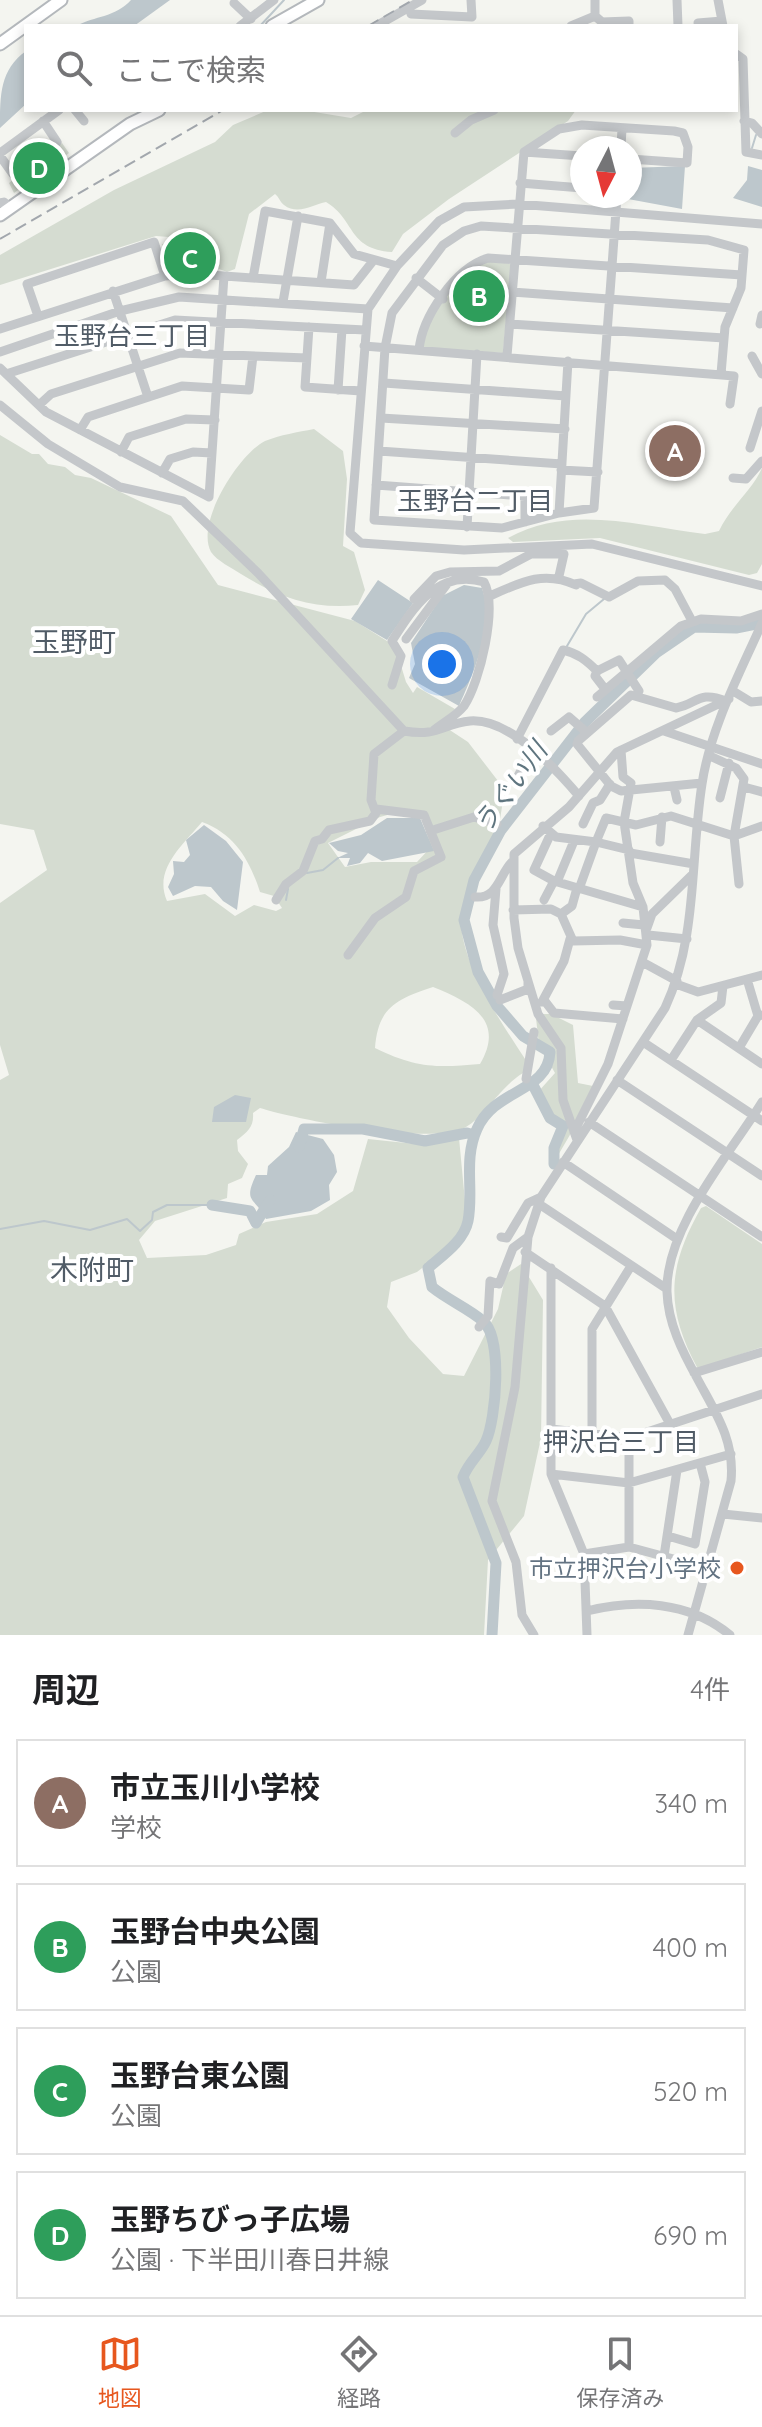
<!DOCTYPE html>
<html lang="ja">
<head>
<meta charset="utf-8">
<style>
	body { margin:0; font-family:Quicksand,"Noto Sans JP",sans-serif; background:#f6f6f6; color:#202124 }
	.compass { position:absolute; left:570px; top:136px; width:72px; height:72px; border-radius:50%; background:#fff; box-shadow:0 4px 12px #0003; rotate:186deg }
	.you { position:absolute; left:442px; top:664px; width:28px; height:28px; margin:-20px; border:6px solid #fff; border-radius:50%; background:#1a73e8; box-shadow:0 0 0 12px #1a73e833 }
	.badge { display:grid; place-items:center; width:52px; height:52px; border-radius:50%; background:#e7571e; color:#fff; font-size:26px; font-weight:700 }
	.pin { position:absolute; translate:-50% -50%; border:4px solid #fff; box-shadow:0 2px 8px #0006 }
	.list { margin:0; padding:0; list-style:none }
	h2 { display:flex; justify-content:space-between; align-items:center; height:104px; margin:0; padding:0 32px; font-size:34px }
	h2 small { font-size:26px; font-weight:400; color:#757577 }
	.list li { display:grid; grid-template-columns:52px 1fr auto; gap:24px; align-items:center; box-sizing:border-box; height:128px; margin:0 16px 16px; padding:0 16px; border:2px solid #e0e0e0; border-radius:0px }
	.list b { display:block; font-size:30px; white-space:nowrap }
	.list p { margin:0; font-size:26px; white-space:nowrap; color:#757577 }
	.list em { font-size:26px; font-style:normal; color:#757577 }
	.icon { flex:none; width:44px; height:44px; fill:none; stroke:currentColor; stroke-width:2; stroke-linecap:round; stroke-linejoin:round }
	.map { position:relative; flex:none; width:762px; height:1635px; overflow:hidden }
	.search { position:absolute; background:#fff; box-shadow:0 4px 12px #0003; left:24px; right:24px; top:24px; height:88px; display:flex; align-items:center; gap:20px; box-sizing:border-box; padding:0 28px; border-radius:0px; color:#757577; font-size:30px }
	.sheet { height:680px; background:#fff }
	nav { display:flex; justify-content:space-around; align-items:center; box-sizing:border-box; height:112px; border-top:2px solid #e0e0e0; background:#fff; font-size:22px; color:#757577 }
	nav a { display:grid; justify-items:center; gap:4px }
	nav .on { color:#e7571e }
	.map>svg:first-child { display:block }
</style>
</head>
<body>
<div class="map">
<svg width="762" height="1635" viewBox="0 0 762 1635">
	<rect width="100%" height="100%" fill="#f4f5f0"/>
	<path fill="#d5dcd1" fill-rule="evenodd" d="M268 110H302L351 118 367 110H576L568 121 449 199 403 234 392 252C347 249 356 220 326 202 314 204 298 216 284 205 280 202 279 197 275 194L249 214 235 269 227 272 219 269 209 242 217 271 171 272 162 244 208 240 156 236 0 285V255L114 190 215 142 233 125Z
		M62 143 69 153 14 193 9 183Z
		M490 261 511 264 503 353 424 348C421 326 449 286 467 272 473 267 483 264 490 261Z
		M314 429 343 451 347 479 343 546 354 552 365 590 358 605C314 610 278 597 241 574 232 568 217 561 211 552 195 523 239 454 265 441 280 435 298 432 314 429Z
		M0 435 32 454H39L48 464 65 467 75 475 91 478 171 516 218 585 355 621 395 646 406 682 413 693 417 687 455 709 439 723 468 742 505 790C502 803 501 819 497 832 487 857 470 878 463 905 450 950 503 1025 527 1062L523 1073C500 1087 484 1117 466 1127 432 1146 298 1120 260 1108L253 1113C254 1127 248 1131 237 1140L238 1151 248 1164 242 1178 228 1184 227 1198 155 1221 139 1240 147 1258 206 1255 236 1245 239 1234 266 1222 317 1214 353 1191 368 1139 425 1145 459 1138 466 1212 462 1228 452 1245 417 1272 391 1282 387 1307 409 1338 443 1374 464 1376 498 1309 506 1274 521 1264 543 1300 541 1438 524 1516 488 1560 484 1635H0V1080L9 1075 0 1045V903L47 870 34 830 0 824ZM402 811 423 815 430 848 417 862H371L345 867 328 843 380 817ZM202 822C235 834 250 861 260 892L274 896 282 908 276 911 254 905 235 916 205 894 167 901C153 869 183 845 202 822ZM433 987C470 1002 506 1020 480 1064 436 1068 416 1068 375 1048 378 1007 397 999 433 987Z
		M762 468V564L757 573 749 575 600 538 513 542 508 538C570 504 638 526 705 534L719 531C732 504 752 491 762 468Z
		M541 1014H551L573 1025 578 1083 598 1087 557 1157 553 1153 559 1129 538 1092 555 1073 539 1045 536 1018Z
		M706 1206 762 1244V1347L698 1369C665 1308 667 1268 701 1208Z"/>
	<path fill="#bdc7cc" d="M131 0H170L134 26H76C95 16 116 17 131 0Z
		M26 51V104L0 128C0 94 0 70 26 51Z
		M685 166 682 209 628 199 630 168Z
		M748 166 762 170V207L733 198 747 180Z
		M378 580 413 603 387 640 351 619Z
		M464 585 482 588C495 625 474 672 459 706L409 678 415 664 411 643 442 596Z
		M387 818H420L434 851 382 861 368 853 360 863 347 866 350 858H337L348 853 338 851 329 843 361 835Z
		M204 825 226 841 243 862 237 910 223 901 211 887 195 886 173 896 168 887 174 874 173 861 184 862 190 855 186 840Z
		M235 1095 251 1098 246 1122H212L214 1107Z
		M296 1132 323 1139 334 1155 337 1172 329 1185 330 1200 311 1211 266 1219C254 1196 243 1203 256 1175H267L268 1166 289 1147Z"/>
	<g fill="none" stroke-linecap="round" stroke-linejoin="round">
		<path stroke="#bdc7cc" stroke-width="2" d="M260 26 284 0
			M752 148 756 135
			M567 646 586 614 604 599
			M307 873 323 870 338 858
			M286 900 288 889
			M0 1229 44 1221 90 1230 127 1219 140 1231 152 1220 153 1212 167 1205H212"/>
		<path stroke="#bdc7cc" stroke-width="11" d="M532 1083 550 1118 563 1126 554 1148V1164
			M299 1147 304 1129H363L425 1141 467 1133 474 1135
			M212 1205 250 1211 256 1223 270 1200
			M492 1635 496 1563 463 1477C469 1462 480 1454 486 1441 496 1419 503 1338 483 1321 468 1308 448 1300 432 1287L428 1268C443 1255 464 1241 468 1221 474 1190 463 1160 477 1129 495 1088 548 1093 550 1052L523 1036 497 1006 478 972 464 920 474 880 501 830 585 722 656 653 694 627 736 628 762 623"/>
		<defs>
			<path id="major" d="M272 26 318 0
				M0 44 61 0
				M0 215 130 124 159 110"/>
		</defs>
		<use href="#major" stroke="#b4b8bc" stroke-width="15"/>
		<path stroke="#c4c7ca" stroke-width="9" d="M595 0V16L602 22 629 21V26
			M677 0 678 26
			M718 0 723 26
			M234 3 251 19
			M411 14 472 17 471 0
			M698 23 722 21
			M240 26 274 0
			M376 26 422 0
			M571 26 595 16
			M736 54 743 59 746 152 762 155
			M75 110 84 121
			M744 121 752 123 762 134
			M455 133 471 120 494 110
			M621 148 622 128
			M524 152 582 156
			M0 153 59 110
			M0 156 13 174 57 142 43 121
			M520 183 582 188
			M617 196 612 266 594 508 559 513 502 528 374 520 385 348 392 313 443 245 464 231 481 226 708 240 744 250 741 288 725 327 721 374
			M0 203 4 202 9 208
			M762 224 518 204 464 207 439 221 397 266 368 309 350 533 361 543 464 550 592 544 762 586
			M253 278 265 211 330 223 354 254 397 266
			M416 278 443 299
			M321 282 330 223
			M113 291 148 397
			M512 292 733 308
			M283 302 298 216
			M38 316 27 284 154 242 165 276
			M510 324 724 338
			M760 324 762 315
			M309 327 305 387 361 391
			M0 329 165 276 196 274 354 285 373 261
			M364 346 734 376 730 404
			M419 350C422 317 455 268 488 258L742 275
			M0 352 120 311 179 297 368 309
			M507 356 524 152 559 129 582 125 674 131 683 133 688 147 687 163 630 159
			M752 356 762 374
			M0 368 46 412 209 497 224 276
			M6 374 175 320 365 330
			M384 383 566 396
			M338 390 342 329
			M0 405 48 444 120 487 183 501 258 573 404 731C438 737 442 724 470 721 510 718 556 769 579 796
			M39 405 51 394 180 353 307 358
			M381 418 565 429
			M80 430 88 417 182 386 249 390 253 356
			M750 448 762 411
			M379 451 562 464
			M121 452 129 437 186 419 215 420
			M561 470 598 472
			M162 473 170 459 193 452 212 453
			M733 478 746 479 762 461
			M376 485 525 496V522
			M559 513 568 361
			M467 527 477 354
			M574 584 581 583 609 597 638 581 665 580 675 589 692 621
			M490 596C521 582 544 570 576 585
			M414 599 436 576 450 572 499 571 531 554H564L559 576
			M406 639 447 584
			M597 671 619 660 639 691 636 696
			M392 685 401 656 392 641C413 608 438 568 484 582 498 607 480 682 464 706 456 716 444 722 434 730
			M733 691 751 702 762 701
			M597 697 681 626 701 619 741 621 762 614
			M551 731 569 717 585 731
			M664 731 762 764
			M517 739 563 650C577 653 586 660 597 671L595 676 605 689
			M578 741 631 695 676 708C698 704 698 690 726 701
			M577 744 611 786 621 791 702 783
			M710 756 736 768 744 779 734 836 739 884
			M518 776 533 747
			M674 787 677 800
			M744 787 762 792
			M720 798 729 763
			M583 824 593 803 600 800 610 784
			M543 826 556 837 596 842 606 818 636 825 671 816 734 836 762 826
			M430 831 474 817 497 824
			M551 833 534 870 554 881 643 907
			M660 842 662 817
			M630 853 694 864
			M557 882 574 841
			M496 889 493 925 504 974 497 995
			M579 889 596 842 629 850
			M475 897C498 899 499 875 512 862
			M276 900 286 884 303 871 315 841 322 839 329 830 370 821 376 813 371 800 374 754 404 731
			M544 900 554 881
			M513 910 551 909 561 914 573 941 620 940 647 945
			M561 914 572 906 577 888
			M623 923 644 925
			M647 928 652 914 693 874
			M648 935 687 939
			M348 955 375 918 406 897 414 871 441 857 424 815 376 809
			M644 963 677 981
			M747 979 758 1016
			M676 984 698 992 762 975
			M500 1000 528 989V982
			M544 1000 554 1013 623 1019
			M542 1002 564 961 570 939
			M613 1005 627 1006
			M697 1020 762 1064
			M643 1042 762 1121
			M739 1048 758 1016 762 1015
			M671 1060 697 1020 721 1003 723 986
			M526 1079 534 1032
			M617 1080 762 1176
			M589 1122 762 1237
			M574 1132 608 1064 647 945 643 907 633 883 624 822 631 783 623 777 621 750
			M577 1140 563 1100 561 1048 538 1014 518 948 514 918V854L569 807 617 752 729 699
			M563 1162 677 1239
			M539 1204 667 1289
			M501 1237 507 1238 528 1203 541 1197
			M525 1252 605 1306 670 1424
			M551 1268V1474L584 1554 587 1635
			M479 1327 488 1316 490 1281 499 1284 513 1248 528 1237
			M694 1373 762 1352
			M551 1429 629 1438 762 1394
			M592 1434V1329L631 1266
			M629 1438V1547
			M551 1474 629 1483 731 1454
			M723 1514 762 1518
			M668 1536 695 1544 705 1482 700 1463
			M584 1554 629 1547 707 1568
			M664 1556 677 1470
			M587 1611C635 1599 689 1601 730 1635
			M534 1635 522 1615 516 1562 492 1501 515 1387 528 1237 541 1197 665 1008C698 937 690 860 702 784 710 729 740 673 762 623
			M688 1635 731 1481C735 1440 715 1412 697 1378 682 1351 668 1323 667 1292 665 1228 730 1154 762 1102"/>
		<use href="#major" stroke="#fff" stroke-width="11"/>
		<path stroke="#a2a7ad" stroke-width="2" stroke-dasharray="12 6" stroke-linecap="butt" d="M368 26 413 0
			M0 239 223 110"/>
	</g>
	<circle fill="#e7571e" stroke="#fff" stroke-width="3" cx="737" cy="1568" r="8"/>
	<g text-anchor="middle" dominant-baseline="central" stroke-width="8" stroke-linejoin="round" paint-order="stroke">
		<g font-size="24" fill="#637382" stroke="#fff" text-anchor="end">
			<text x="721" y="1568">市立押沢台小学校</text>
		</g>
		<g font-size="26" fill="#515c67" stroke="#fff">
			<text x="132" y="335">玉野台三丁目</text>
			<text x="475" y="500">玉野台二丁目</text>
			<text x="621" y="1441">押沢台三丁目</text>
		</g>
		<g font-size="26" font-style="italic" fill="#5f757f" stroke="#fff">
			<text transform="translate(510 787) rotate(-54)">うぐい川</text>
		</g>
		<g font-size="28" fill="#515c67" stroke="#fff">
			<text x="74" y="641">玉野町</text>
			<text x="92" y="1269">木附町</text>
		</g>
	</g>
</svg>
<svg class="compass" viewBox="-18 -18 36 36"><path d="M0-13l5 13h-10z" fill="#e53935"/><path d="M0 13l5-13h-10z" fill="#757577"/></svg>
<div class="you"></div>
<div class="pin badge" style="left:675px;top:451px;background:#8d6e63">A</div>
<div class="pin badge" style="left:479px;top:296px;background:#2e9e5b">B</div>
<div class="pin badge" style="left:190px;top:258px;background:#2e9e5b">C</div>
<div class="pin badge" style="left:39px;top:168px;background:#2e9e5b">D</div>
<div class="search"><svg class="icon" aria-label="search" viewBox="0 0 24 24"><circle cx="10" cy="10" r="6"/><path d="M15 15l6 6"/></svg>ここで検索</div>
</div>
<section class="sheet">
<h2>周辺<small>4件</small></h2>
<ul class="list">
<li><span class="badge" style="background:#8d6e63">A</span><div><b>市立玉川小学校</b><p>学校</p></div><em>340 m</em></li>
<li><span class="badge" style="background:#2e9e5b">B</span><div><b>玉野台中央公園</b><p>公園</p></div><em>400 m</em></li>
<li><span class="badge" style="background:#2e9e5b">C</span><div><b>玉野台東公園</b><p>公園</p></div><em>520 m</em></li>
<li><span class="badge" style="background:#2e9e5b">D</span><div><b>玉野ちびっ子広場</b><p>公園 · 下半田川春日井線</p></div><em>690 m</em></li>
</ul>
</section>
<nav>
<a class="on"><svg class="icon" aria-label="map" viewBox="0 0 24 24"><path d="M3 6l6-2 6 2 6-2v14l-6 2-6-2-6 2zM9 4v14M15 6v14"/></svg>地図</a>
<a><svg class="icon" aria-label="directions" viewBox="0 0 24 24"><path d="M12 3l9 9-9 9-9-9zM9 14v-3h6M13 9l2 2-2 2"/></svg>経路</a>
<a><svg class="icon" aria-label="saved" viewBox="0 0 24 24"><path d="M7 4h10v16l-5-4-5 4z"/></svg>保存済み</a>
</nav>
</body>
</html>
